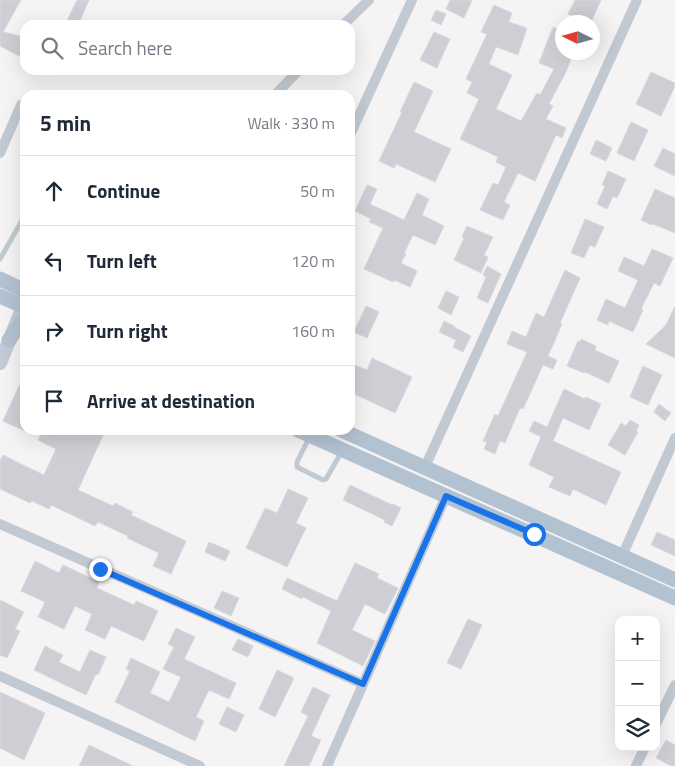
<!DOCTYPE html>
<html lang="en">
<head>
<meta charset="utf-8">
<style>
	:root { --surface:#fff; --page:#f2f2f3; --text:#1f2937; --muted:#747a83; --line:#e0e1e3 }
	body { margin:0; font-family:"Titillium Web",sans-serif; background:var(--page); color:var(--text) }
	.controls { position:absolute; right:15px; bottom:15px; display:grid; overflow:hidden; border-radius:10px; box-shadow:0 5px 20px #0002 }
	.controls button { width:45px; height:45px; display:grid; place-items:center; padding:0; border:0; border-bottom:1px solid var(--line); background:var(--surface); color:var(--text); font:25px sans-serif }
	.compass { position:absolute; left:555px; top:15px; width:45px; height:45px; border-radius:50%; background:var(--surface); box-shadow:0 5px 20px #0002; rotate:275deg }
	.stop { position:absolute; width:15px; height:15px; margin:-11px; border:4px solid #1a73e8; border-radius:50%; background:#fff }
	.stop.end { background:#1a73e8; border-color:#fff; box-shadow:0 1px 5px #0008 }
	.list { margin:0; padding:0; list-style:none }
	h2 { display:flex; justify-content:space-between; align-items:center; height:65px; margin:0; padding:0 20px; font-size:21px }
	h2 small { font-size:16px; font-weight:400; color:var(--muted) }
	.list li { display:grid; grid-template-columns:32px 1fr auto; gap:15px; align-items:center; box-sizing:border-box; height:70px; padding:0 20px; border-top:1px solid var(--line) }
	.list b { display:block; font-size:19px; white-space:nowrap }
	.list em { font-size:16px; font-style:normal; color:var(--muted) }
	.icon { flex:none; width:28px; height:28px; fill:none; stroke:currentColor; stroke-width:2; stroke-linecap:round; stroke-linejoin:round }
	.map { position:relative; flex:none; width:675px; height:766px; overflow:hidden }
	.search { position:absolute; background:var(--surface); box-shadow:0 5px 20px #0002; left:20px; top:20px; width:335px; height:55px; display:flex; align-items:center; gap:12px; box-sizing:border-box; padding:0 18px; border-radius:15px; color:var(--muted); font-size:19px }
	.panel { position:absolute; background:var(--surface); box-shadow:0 5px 20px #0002; left:20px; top:90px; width:335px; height:345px; border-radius:15px }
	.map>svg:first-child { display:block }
	.building { fill:#cdcfd5; stroke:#d7d9de }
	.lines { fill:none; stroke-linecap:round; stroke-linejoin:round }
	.lane { stroke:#c1cad2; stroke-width:5 }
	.street { stroke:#c1cad2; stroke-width:10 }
	.secondary { stroke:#c1cbd6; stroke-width:14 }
	.primary { stroke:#b3c2d1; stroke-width:15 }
	.route { stroke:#1a73e8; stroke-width:6 }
</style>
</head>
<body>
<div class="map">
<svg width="675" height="766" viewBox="0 0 675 766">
	<rect width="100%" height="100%" fill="#f5f3f3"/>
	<g class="building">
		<path d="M0 0H21L3 32 25 37V51L19 56 0 46Z"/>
		<path d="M77 0H89L78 25H65Z"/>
		<path d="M450 0H472L464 18 446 9Z"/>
		<path d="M575 0H601L591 22H586L568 14Z"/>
		<path d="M494 5 512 13 509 22 527 28 518 55 496 47 489 64 512 75 496 109 521 121 537 93 540 95 554 69 539 63 553 27 562 31V52H574L565 74 549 104 553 106 546 119 566 128 562 138 556 135 535 181 518 173 504 202 510 205 503 220 480 210 493 183 498 185 506 167 496 162 498 157 460 139 479 99 467 93 472 82 466 79 487 34 481 32Z"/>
		<path d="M436 10 446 14 441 25 431 20Z"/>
		<path d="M434 32 450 39 437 68 420 60Z"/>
		<path d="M651 72 675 83V86L661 116 636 104Z"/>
		<path d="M414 82 433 91 414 132 451 149 435 182 396 164 394 168 379 161 402 112H400Z"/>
		<path d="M631 122 648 130 634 161 617 153Z"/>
		<path d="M596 140 612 148 606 161 590 154Z"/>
		<path d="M663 148 675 154V176L654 166Z"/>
		<path d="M608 171 626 179 617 198 613 196 607 209 597 204 605 186 602 185Z"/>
		<path d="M367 185 377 189 370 204 404 220 417 193 429 199 422 215 444 226 435 245 413 235 404 253 406 254 401 263 417 271 410 287 394 280 393 282 364 269 383 228 369 222 371 219 355 211Z"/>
		<path d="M655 189 675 198V233L653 224 652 225 641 220Z"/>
		<path d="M585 219 604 227 595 247 590 245 584 258 571 253Z"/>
		<path d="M467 226 493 237 484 255 488 257 481 273 454 260 464 238 462 237Z"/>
		<path d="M652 249 673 258 660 286 654 283 641 309 643 310 633 332 609 321 608 325 597 320 606 299 625 308 638 280 618 271 624 257 644 266Z"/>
		<path d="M487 266 501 274 488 303 477 298 486 277 483 275Z"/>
		<path d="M565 270 580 278 560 323 562 324 548 356 557 360 553 369 543 365 523 409 520 408 505 443 500 441 495 454 484 449 487 442 483 441 495 414 498 416 527 352 507 344 512 331 526 337 536 313 544 317Z"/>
		<path d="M446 291 459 297 451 315 438 308Z"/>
		<path d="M366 306 379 312 367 338 354 332Z"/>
		<path d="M675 306V358L646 344 666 325Z"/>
		<path d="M444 321 454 326V327L471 336 463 352 453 347 456 340 439 332Z"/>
		<path d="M581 339 596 346 595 350 619 361 609 383 585 372 584 373 567 366 578 341 580 342Z"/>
		<path d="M372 358 412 377 395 413 350 392V363L367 370Z"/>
		<path d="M643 366 662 375 648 405 630 397Z"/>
		<path d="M25 373V431L3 421Z"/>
		<path d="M564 389 585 399 586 397 601 404 589 430 563 418 553 441 621 472 606 505 573 489 570 496 549 487 554 477 529 465 541 437 529 431 534 421 547 427Z"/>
		<path d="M659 404 671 413 665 421 654 412Z"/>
		<path d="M630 420 639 425 636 431 638 432 625 455 608 445 621 423 626 426Z"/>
		<path d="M43 430H97L104 433 78 490 113 506 115 503 133 512 131 515 186 541 171 574 153 566 159 553 127 538 128 536 98 522 95 526 51 505 49 509 32 501 30 503 0 489V461L3 455 25 466V467V466L44 475 56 449 38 440Z"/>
		<path d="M350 485 392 505 393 504 401 508 392 526 384 522 385 520 343 500Z"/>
		<path d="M288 489 308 498 296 523 306 528 287 567 246 548 265 508 277 513Z"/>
		<path d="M657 532 675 540V556L651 545Z"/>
		<path d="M209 542 230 551 225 561 205 552Z"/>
		<path d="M35 561 59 573 63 565 99 582 97 588 134 605 136 601 158 611 144 641 111 626 105 639 85 630 92 614 75 606 64 629 38 617 45 602 21 591Z"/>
		<path d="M355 563 379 574 377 578 398 588 385 614 365 604 352 630 375 641 363 666 317 643 331 611 303 597 302 599 282 589 287 578 337 601Z"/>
		<path d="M222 591 239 598 231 616 214 608Z"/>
		<path d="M0 600 24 612 15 629 20 631 7 658 0 655Z"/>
		<path d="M468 619 482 625 461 669 447 663Z"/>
		<path d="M176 628 195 637 184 659 236 683 229 699 209 690 196 717 204 721 195 741 115 702 130 671 126 669 131 658 160 672 150 693 169 702 181 677 163 669 174 647 168 644Z"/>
		<path d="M238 639 253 646 248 657 232 650Z"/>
		<path d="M45 646 63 655 59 662 80 672 90 650 106 657 98 675 96 674 86 695 34 670Z"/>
		<path d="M277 670 294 678 275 717 259 709Z"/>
		<path d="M313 687 330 695 311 736 321 740 309 766H284L308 716 301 712Z"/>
		<path d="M0 692 45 713 24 760 0 748Z"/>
		<path d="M227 707 244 715 236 732 219 724Z"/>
		<path d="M666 740 675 745V766H671L656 758Z"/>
		<path d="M89 745 133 766H79Z"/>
	</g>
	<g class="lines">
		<g class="lane">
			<path d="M0 259 25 215"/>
			<path d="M309 438 297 462V467L323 480 326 479 342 451"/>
		</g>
		<g class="street">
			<path d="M343 25 369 0"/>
			<path d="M275 95 299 70"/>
			<path d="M350 135 412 0"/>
			<path d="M0 153 21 105"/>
			<path d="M425 467 637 0"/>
			<path d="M0 524 363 684"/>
			<path d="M622 556 675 438"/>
			<path d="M0 676 200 766"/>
			<path d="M656 724 675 685"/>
			<path d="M327 766 446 496"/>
			<path d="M636 766 645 747"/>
		</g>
		<path class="secondary" d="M0 363 25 302"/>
		<g class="primary">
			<path d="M0 279 25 291"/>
			<path d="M0 296 25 307"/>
			<path d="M9 340 20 324 25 321"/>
			<path d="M298 430 675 598"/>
			<path d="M341 430 675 580"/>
		</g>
	</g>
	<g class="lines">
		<path class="route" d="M100 569 363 684 446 496 534 534"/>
	</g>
</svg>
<div class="controls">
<button>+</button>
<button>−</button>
<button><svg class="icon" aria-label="layers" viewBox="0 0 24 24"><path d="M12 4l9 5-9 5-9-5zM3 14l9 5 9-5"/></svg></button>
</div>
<svg class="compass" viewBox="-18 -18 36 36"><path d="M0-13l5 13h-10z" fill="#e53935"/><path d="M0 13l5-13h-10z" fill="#747a83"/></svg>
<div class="stop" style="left:534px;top:534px"></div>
<div class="stop end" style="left:100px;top:569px"></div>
<div class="search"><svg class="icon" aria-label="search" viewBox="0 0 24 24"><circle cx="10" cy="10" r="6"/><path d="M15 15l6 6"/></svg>Search here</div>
<section class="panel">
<h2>5 min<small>Walk · 330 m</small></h2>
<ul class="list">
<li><svg class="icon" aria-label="ahead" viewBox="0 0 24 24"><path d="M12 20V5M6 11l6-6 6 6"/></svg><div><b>Continue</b></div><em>50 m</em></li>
<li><svg class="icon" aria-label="left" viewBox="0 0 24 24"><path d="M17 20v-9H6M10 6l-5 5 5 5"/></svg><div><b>Turn left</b></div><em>120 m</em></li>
<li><svg class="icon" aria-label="right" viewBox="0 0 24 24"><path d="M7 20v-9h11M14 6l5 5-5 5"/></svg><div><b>Turn right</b></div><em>160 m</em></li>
<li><svg class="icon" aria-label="arrive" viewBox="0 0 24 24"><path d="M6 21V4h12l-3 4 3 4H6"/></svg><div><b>Arrive at destination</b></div></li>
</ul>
</section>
</div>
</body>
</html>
